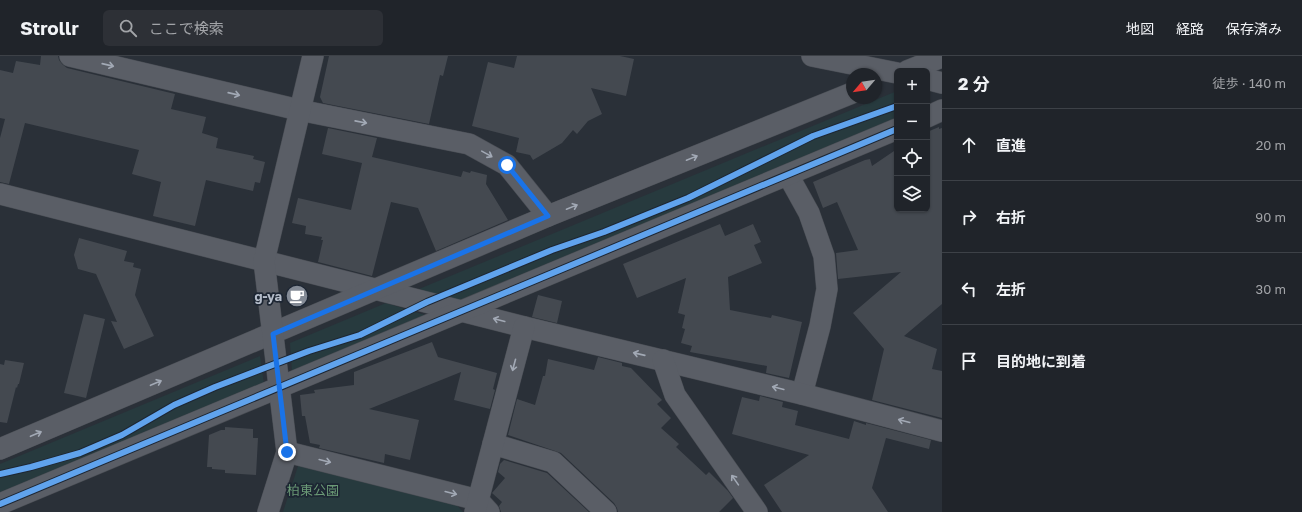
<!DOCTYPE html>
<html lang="ja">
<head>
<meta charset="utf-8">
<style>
	:root { --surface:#20242a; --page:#2d3036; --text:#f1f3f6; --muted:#a2a4a8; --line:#3d4147 }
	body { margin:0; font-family:"Golos Text","Noto Sans JP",sans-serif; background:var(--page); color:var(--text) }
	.controls { position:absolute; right:12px; top:12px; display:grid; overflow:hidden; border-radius:6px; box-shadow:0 1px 3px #0004 }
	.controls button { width:36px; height:36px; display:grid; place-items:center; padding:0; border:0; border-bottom:1px solid var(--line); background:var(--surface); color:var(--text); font:20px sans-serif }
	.compass { position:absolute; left:846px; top:12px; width:36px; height:36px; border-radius:50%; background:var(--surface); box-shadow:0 1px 3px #0004; rotate:241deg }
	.stop { position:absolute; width:12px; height:12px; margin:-9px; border:3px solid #1a73e8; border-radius:50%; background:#fff }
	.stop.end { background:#1a73e8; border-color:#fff; box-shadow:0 1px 4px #0008 }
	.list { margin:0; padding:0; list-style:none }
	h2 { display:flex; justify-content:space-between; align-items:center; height:52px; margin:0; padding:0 16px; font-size:17px }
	h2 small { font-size:13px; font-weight:400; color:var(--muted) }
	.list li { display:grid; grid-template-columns:26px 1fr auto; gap:12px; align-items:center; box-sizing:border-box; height:72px; padding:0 16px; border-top:1px solid var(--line) }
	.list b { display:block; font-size:15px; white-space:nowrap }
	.list em { font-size:13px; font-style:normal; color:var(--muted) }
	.icon { flex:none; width:22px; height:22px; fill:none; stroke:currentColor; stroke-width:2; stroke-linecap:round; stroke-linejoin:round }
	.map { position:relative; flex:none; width:942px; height:456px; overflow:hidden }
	header { display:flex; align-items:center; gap:24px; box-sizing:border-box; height:56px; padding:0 20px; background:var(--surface); border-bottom:1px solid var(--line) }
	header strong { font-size:19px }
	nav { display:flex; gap:22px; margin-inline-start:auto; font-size:14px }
	.search { width:280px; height:36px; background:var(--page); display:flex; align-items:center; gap:10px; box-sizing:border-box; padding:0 14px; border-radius:6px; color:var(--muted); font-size:15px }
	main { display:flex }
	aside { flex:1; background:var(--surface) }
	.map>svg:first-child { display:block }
	.green { fill:#273a3e }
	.building { fill:#444950 }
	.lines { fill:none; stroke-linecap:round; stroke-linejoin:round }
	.minor-casing { stroke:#484c53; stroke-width:22 }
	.minor { stroke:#5a5e66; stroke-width:21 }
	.cycleway-casing { stroke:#1d2633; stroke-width:8 }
	.cycleway { stroke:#60a3ed; stroke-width:6 }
	.oneway { stroke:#a2a9b5 }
	.route { stroke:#1a73e8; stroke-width:5 }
	.labels { text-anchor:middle; stroke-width:3.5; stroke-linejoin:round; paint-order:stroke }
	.poi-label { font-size:13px; font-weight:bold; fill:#b4bcc9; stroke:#1d2633; text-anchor:end }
	.park-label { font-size:13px; fill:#6b9a76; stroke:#1d2633 }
</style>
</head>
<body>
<header>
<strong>Strollr</strong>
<div class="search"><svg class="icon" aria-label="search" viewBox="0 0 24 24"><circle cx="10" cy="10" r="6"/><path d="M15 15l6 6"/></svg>ここで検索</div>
<nav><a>地図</a><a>経路</a><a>保存済み</a></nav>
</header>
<main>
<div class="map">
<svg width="942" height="456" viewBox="0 0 942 456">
	<rect width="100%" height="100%" fill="#2a3038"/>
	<g class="green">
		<path d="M897 35V64L464 247 419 233Z"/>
		<path d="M386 247 428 260 292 316 290 287Z"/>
		<path d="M260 300 264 328 0 439V408Z"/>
		<path d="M299 407 453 445 463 456H283Z"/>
	</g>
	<g class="building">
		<path d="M41 0H58L59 4 62 8 67 12 175 38 171 53 206 61 202 77 218 82 216 92 254 100 253 103 265 106 260 127 255 126 253 135 206 124 195 170 153 160 161 126 132 118 139 94 25 67 9 128 0 126V82L5 63 0 62V14L13 17 16 5 40 9Z"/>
		<path d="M329 0H448L443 20 440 19 429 68 323 47 320 41Z"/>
		<path d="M517 0H620L634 3 626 40 591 32 602 58 588 65 577 78 573 74 562 87 533 104 530 99 516 96 519 82 472 70 488 6 514 12Z"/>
		<path d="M939 71V73L942 72V248L904 280 937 293 932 313 942 315V362L872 344 884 293 853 257 901 216 838 223 836 197 858 194 837 146 823 152 813 126 865 104 870 103 872 110 897 93V153H927V76Z"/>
		<path d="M328 72 377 82 372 101 461 121 463 115 470 117 471 115 487 119 486 128 508 164 436 195 418 152 391 146 372 220 318 206 323 184H321L322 181 305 178 306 170 292 167 298 142 351 154 362 107 322 98Z"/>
		<path d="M720 168 725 180 753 168 761 186 754 189 762 207 728 221 730 254 771 262 772 259 802 266 789 322 766 317 767 310 690 296 692 290 681 287 685 273 682 272 685 259 678 257 686 222 637 242 623 208Z"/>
		<path d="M79 182 127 195 124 205 134 207 133 211 141 213 135 239 154 280 124 293 111 265 117 266 96 218 78 213 74 199Z"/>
		<path d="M538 239 562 245 557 267 532 261Z"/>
		<path d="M84 258 105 263 86 342 64 337Z"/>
		<path d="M432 286 438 301 497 317 493 333 495 334 490 353 454 344 461 316 369 353 419 364 410 404 385 398 384 407 319 392 320 389 310 387 305 360H302L300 339 315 337 314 334 354 329V316Z"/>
		<path d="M598 301 622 307V310L631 312 662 344 657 348 671 362 661 372 679 388 676 391 706 419 709 416 728 435 733 442 719 456H618L617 452 614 447 561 397 508 379 517 343 535 349 543 320H545L548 303 594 314Z"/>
		<path d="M5 304 24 307 19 328H18L17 332 16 331 7 367 0 366V308L4 309Z"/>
		<path d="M760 340 783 346 782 351 798 355 795 369 849 383 854 365 866 369V367L931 384 929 393 886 382 872 432 888 456H782L764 429 809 399 732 378 742 341 759 345Z"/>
		<path d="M225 371 253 373V382H258L256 419 225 417V414L212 413V411H207L209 379 221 374H225Z"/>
		<path d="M504 404 547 417 589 456H501L499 450 502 446 492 437 505 422 498 416 500 408Z"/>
	</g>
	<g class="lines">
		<g class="minor-casing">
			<g id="minor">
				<path d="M70 0 299 54 469 88 507 109 548 160"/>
				<path d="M812 0 897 17"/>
				<path d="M907 15 942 1"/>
				<path d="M927 23 942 27"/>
				<path d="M927 61 942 54"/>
				<path d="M788 119 809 157 824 200 827 233 820 270 802 338"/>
				<path d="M0 138 524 271 802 338 942 375"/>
				<path d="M663 304 675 339 757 456"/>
				<path d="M493 388 553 406 606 456"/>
				<path d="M0 393 548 160 852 37"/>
				<path d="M287 396 478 444 489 456"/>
				<path d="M0 448 897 73"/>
				<path d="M268 456 287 396 264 205 313 0"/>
				<path d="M475 456 524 271"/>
			</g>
		</g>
		<use href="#minor" class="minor"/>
		<g class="cycleway-casing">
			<g id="cycleway">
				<path d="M0 418 31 411 80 397 122 379 174 349 215 331 309 295 360 279 427 246 552 194 604 176 688 142 813 80 897 50"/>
				<path d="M0 448 897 73"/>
			</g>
		</g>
		<use href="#cycleway" class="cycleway"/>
	</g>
	<defs><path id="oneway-shaft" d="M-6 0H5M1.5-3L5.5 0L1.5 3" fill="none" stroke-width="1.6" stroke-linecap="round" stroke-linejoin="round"/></defs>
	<g class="oneway">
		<use href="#oneway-shaft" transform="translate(108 9) rotate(13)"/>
		<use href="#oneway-shaft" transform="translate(234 38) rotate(13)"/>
		<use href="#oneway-shaft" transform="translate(361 66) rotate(11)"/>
		<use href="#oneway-shaft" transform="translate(487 98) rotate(29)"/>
		<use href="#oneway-shaft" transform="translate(692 102) rotate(-22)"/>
		<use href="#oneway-shaft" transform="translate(572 151) rotate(-22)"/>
		<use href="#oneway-shaft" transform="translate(499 264) rotate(-165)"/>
		<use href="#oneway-shaft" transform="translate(639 298) rotate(-167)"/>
		<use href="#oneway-shaft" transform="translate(514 309) rotate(105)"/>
		<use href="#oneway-shaft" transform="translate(156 327) rotate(-23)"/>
		<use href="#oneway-shaft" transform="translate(778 332) rotate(-166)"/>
		<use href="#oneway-shaft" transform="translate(904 365) rotate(-165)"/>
		<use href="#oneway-shaft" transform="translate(36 378) rotate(-23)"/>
		<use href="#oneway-shaft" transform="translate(325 405) rotate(14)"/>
		<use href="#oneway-shaft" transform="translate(735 424) rotate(-125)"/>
		<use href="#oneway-shaft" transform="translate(451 437) rotate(14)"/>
	</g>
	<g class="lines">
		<path class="route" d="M287 396 273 278 548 160 507 109"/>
	</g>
	<defs>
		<g id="cafe-disc" transform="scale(1.15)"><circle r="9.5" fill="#848b96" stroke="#1d2633"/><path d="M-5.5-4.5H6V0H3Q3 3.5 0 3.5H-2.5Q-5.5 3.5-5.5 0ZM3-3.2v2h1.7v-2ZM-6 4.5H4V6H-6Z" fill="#fff"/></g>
	</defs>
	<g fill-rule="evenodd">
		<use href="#cafe-disc" x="297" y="240"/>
	</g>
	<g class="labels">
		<g class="poi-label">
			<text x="282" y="245">g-ya</text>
		</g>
		<g class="park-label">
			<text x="313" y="439">柏東公園</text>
		</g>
	</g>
</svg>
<div class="controls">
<button>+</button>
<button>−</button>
<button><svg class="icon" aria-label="locate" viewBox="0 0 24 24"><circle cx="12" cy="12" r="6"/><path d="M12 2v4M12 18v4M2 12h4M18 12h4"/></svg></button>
<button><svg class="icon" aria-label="layers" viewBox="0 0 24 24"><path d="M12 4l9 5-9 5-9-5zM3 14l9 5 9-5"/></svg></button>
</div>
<svg class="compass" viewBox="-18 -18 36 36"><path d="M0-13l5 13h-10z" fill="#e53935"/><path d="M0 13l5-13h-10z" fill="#a2a4a8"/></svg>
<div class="stop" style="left:507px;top:109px"></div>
<div class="stop end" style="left:287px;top:396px"></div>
</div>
<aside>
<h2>2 分<small>徒歩 · 140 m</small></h2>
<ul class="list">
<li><svg class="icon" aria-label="ahead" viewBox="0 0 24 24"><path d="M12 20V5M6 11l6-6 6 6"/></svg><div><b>直進</b></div><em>20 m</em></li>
<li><svg class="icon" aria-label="right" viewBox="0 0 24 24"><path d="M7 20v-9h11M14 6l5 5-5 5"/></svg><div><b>右折</b></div><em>90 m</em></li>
<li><svg class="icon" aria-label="left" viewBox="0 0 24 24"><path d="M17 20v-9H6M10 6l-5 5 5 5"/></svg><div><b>左折</b></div><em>30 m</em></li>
<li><svg class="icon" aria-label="arrive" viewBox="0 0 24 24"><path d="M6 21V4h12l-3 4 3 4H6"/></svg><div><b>目的地に到着</b></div></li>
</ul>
</aside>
</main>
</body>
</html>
